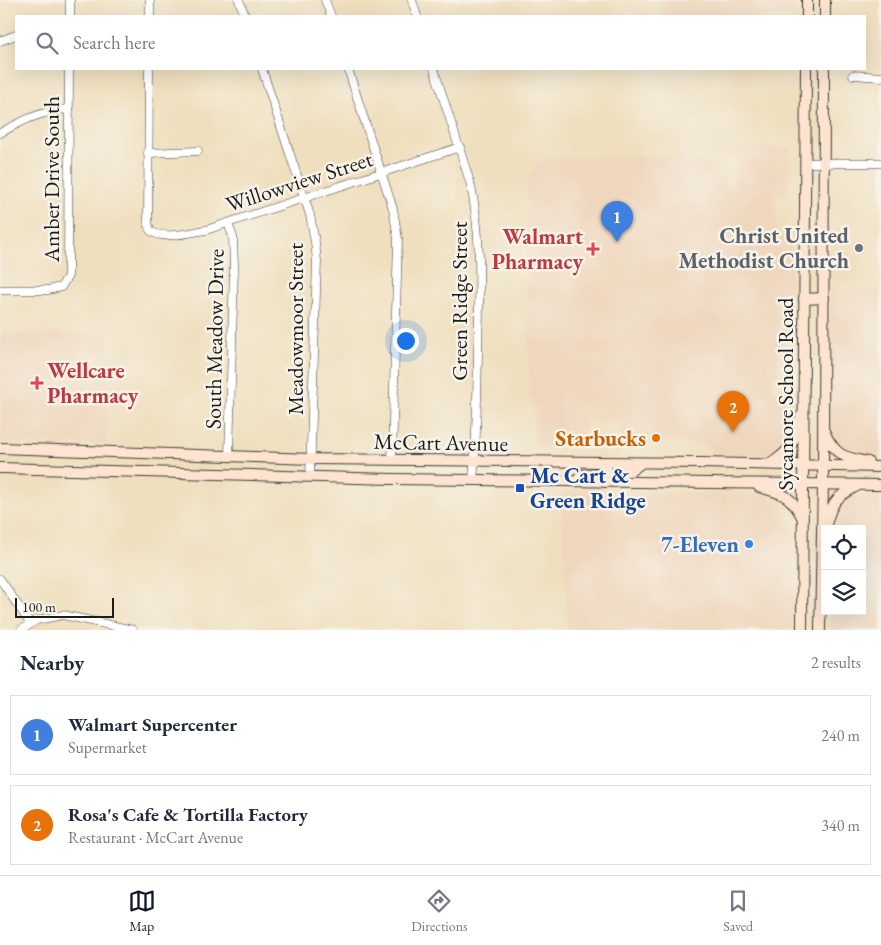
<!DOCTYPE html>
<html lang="en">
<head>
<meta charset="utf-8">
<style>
	:root { --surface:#fff; --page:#f2f2f3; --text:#1f2937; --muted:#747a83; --line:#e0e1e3; --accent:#111827 }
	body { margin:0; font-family:"EB Garamond",serif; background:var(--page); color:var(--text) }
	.controls { position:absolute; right:15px; bottom:15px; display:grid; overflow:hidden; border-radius:0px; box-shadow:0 5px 20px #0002 }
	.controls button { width:45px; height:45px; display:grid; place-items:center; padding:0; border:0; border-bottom:1px solid var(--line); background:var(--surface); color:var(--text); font:25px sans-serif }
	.scale { position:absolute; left:15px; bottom:12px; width:99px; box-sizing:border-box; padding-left:5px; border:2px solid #1c1c1c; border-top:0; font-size:14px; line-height:18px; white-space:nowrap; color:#1c1c1c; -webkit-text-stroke:4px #f7f3e8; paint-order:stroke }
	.you { position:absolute; left:405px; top:340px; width:18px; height:18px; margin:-12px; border:4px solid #fff; border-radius:50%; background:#1a73e8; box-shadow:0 0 0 8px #1a73e833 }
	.badge { display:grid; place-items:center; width:32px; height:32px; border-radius:50%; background:var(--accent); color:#fff; font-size:16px; font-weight:700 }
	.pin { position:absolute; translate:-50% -41px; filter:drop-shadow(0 1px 2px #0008) }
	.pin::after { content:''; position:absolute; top:26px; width:18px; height:15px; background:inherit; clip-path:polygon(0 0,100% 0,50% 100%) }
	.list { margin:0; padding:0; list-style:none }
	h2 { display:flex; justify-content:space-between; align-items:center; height:65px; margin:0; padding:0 20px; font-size:21px }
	h2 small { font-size:16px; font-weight:400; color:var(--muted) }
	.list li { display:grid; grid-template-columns:32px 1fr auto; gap:15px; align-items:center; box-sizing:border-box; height:80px; margin:0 10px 10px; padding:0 10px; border:1px solid var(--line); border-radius:0px }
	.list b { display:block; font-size:19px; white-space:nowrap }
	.list p { margin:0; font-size:16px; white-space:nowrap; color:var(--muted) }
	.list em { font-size:16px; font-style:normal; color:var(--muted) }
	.icon { flex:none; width:28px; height:28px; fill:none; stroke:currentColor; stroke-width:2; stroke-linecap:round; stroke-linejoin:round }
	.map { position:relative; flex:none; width:881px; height:630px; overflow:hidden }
	.search { position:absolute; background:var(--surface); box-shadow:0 5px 20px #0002; left:15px; right:15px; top:15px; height:55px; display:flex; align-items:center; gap:12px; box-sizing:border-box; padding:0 18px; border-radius:0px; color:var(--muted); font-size:19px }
	.sheet { height:245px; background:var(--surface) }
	nav { display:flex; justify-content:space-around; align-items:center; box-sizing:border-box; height:70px; border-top:1px solid var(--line); background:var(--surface); font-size:14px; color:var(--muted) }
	nav a { display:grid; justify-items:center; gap:2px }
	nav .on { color:var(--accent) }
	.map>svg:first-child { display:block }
	.built { fill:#efd6bc }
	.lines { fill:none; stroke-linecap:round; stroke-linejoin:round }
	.street-casing { stroke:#3c3934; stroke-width:9 }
	.secondary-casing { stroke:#3c3934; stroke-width:12 }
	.street { stroke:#fff; stroke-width:8 }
	.secondary { stroke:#fde4d0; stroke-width:10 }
	.worship-dot { fill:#6b7280; stroke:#f7f3e8; stroke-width:2 }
	.health-dot { fill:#e0444e; stroke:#f7f3e8; stroke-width:2 }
	.food-dot { fill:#e8710a; stroke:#f7f3e8; stroke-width:2 }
	.transit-dot { fill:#1a4fb4; stroke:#f7f3e8; stroke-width:2 }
	.shop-dot { fill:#3f7fe0; stroke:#f7f3e8; stroke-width:2 }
	.labels { text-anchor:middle; stroke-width:5; stroke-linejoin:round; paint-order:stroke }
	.street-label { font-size:22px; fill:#1c1c1c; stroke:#f7f3e8 }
	.worship-label { font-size:22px; font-weight:bold; fill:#5b616d; stroke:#f7f3e8; text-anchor:end }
	.health-label { font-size:22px; font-weight:bold; fill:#be3a42; stroke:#f7f3e8; text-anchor:end }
	.food-label { font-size:22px; font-weight:bold; fill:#c56008; stroke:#f7f3e8; text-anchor:end }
	.transit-label { font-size:22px; font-weight:bold; fill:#164399; stroke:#f7f3e8; text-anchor:start }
	.shop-label { font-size:22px; font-weight:bold; fill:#366cbe; stroke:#f7f3e8; text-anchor:end }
</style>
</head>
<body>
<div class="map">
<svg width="881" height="630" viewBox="0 0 881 630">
	<rect width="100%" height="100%" fill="#f7f3e8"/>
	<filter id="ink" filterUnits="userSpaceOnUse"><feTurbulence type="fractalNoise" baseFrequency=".02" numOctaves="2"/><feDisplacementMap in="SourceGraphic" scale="10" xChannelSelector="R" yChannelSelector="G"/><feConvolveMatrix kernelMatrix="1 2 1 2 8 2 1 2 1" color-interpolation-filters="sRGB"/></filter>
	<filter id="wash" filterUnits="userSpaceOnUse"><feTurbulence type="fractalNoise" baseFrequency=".0096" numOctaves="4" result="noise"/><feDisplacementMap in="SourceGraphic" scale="20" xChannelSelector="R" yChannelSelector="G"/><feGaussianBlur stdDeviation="1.12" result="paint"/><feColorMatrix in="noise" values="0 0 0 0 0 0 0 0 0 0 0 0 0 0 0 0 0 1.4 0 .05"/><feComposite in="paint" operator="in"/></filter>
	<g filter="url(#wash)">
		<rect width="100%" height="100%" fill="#efdfbe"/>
		<g class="built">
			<path d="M661 0H795V16L661 15Z"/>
			<path d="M735 147 791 148 789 194 776 197 777 237H791V294L777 295 779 372 772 378 773 389 784 394V439L780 449 769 455 733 456 717 454 703 443 629 444 623 440 622 420 585 421V442L581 447 548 449 535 445 534 399H529L528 313 534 311V297L527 299V174H533L535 166 545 158 689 156 716 170 731 193 734 195Z"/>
			<path d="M830 290 881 291V454H869L837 444 829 412Z"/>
			<path d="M0 333 107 334 106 444 0 442Z"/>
			<path d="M561 492 762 494 782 504 795 539 794 630H568Z"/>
			<path d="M855 496H881V630H830V611H862V529H837L839 511Z"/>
		</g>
	</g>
	<g filter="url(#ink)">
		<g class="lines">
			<g class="street-casing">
				<g id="street">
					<path d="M239 0 245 16"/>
					<path d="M325 0 331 16"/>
					<path d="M412 0 417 16"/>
					<path d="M70 16V0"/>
					<path d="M150 16V0"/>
					<path d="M0 41 16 35"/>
					<path d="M149 69 148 222 150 230C160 241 192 232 206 230L460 147"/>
					<path d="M262 69 310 215 315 242 317 261 310 477"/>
					<path d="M348 69 393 209 398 239 392 460"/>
					<path d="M434 69 470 182C483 238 479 296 478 353 477 395 477 438 473 480"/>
					<path d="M853 75 881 77"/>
					<path d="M0 133C24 120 41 111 69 109"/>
					<path d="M148 153 198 151"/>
					<path d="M805 163H881"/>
					<path d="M228 223 233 237 234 267 229 456"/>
					<path d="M0 290H48L61 287 68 276 69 69"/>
					<path d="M0 579 30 623"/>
					<path d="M21 630 37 620 63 615 133 630"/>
				</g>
			</g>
			<g class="secondary-casing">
				<g id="secondary">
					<path d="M807 16V0"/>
					<path d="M825 16V0"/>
					<path d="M804 299 824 298"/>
					<path d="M824 431C835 456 843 457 868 462"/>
					<path d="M0 448 312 459 700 463 881 467"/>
					<path d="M770 464C794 449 793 442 801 416"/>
					<path d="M0 468 392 479 881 485"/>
					<path d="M579 478 582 475C591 475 599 475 606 469V464"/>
					<path d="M605 482C609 468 619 474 630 471 634 469 638 465 641 463"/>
					<path d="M759 487C783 494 790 494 802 517"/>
					<path d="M826 525C832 501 837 496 859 485"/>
					<path d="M802 630 806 69"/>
					<path d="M820 630 823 484 824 69"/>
				</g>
			</g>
			<use href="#street" class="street"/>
			<use href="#secondary" class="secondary"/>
		</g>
	</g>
	<circle class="worship-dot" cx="859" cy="248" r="5"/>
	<g class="health-dot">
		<path d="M590.5 241.5h5v5h5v5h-5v5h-5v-5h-5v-5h5z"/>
		<path d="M34.5 375.5h5v5h5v5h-5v5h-5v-5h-5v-5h5z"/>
	</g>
	<circle class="food-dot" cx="656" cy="438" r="5"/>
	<rect class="transit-dot" x="515" y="483" width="10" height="10" rx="2.5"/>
	<circle class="shop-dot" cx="749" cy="544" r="5"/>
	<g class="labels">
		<g class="street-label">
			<text transform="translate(51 179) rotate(-90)" y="8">Amber Drive South</text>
			<text transform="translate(299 181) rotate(-18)" y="8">Willowview Street</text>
			<text transform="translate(459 301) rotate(-90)" y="8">Green Ridge Street</text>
			<text transform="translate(295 329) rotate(-90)" y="8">Meadowmoor Street</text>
			<text transform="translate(214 339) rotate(-89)" y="8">South Meadow Drive</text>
			<text transform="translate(785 394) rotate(-90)" y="8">Sycamore School Road</text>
			<text transform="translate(441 442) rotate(1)" y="8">McCart Avenue</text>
		</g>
		<g class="worship-label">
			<text x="849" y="243">Christ United<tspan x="849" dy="25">Methodist Church</tspan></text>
		</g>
		<g class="health-label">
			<text x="583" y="244">Walmart<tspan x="583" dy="25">Pharmacy</tspan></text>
			<text x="47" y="378" text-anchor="start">Wellcare<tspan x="47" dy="25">Pharmacy</tspan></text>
		</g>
		<g class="food-label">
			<text x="646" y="446">Starbucks</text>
		</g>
		<g class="transit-label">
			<text x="530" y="483">Mc Cart &amp;<tspan x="530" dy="25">Green Ridge</tspan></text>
		</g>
		<g class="shop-label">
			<text x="739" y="552">7-Eleven</text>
		</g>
	</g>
</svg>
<div class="controls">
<button><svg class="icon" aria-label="locate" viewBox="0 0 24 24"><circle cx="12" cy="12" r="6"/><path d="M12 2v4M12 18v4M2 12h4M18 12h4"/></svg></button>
<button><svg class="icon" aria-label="layers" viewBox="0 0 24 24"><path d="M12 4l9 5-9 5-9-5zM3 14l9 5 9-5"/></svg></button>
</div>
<div class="scale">100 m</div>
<div class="you"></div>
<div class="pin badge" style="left:617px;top:242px;background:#3f7fe0">1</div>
<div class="pin badge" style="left:733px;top:432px;background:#e8710a">2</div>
<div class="search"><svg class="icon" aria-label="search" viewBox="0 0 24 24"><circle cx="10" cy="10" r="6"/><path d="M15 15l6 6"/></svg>Search here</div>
</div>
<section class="sheet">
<h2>Nearby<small>2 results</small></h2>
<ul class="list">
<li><span class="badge" style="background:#3f7fe0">1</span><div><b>Walmart Supercenter</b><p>Supermarket</p></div><em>240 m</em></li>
<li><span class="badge" style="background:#e8710a">2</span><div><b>Rosa's Cafe &amp; Tortilla Factory</b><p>Restaurant · McCart Avenue</p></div><em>340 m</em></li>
</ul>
</section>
<nav>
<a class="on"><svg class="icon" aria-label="map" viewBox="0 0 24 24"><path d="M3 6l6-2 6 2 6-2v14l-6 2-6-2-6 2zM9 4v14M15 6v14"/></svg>Map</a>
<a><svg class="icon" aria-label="directions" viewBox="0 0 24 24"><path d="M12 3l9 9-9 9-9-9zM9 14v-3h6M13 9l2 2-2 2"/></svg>Directions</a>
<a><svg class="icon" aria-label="saved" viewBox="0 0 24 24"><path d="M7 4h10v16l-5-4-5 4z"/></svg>Saved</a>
</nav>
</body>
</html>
